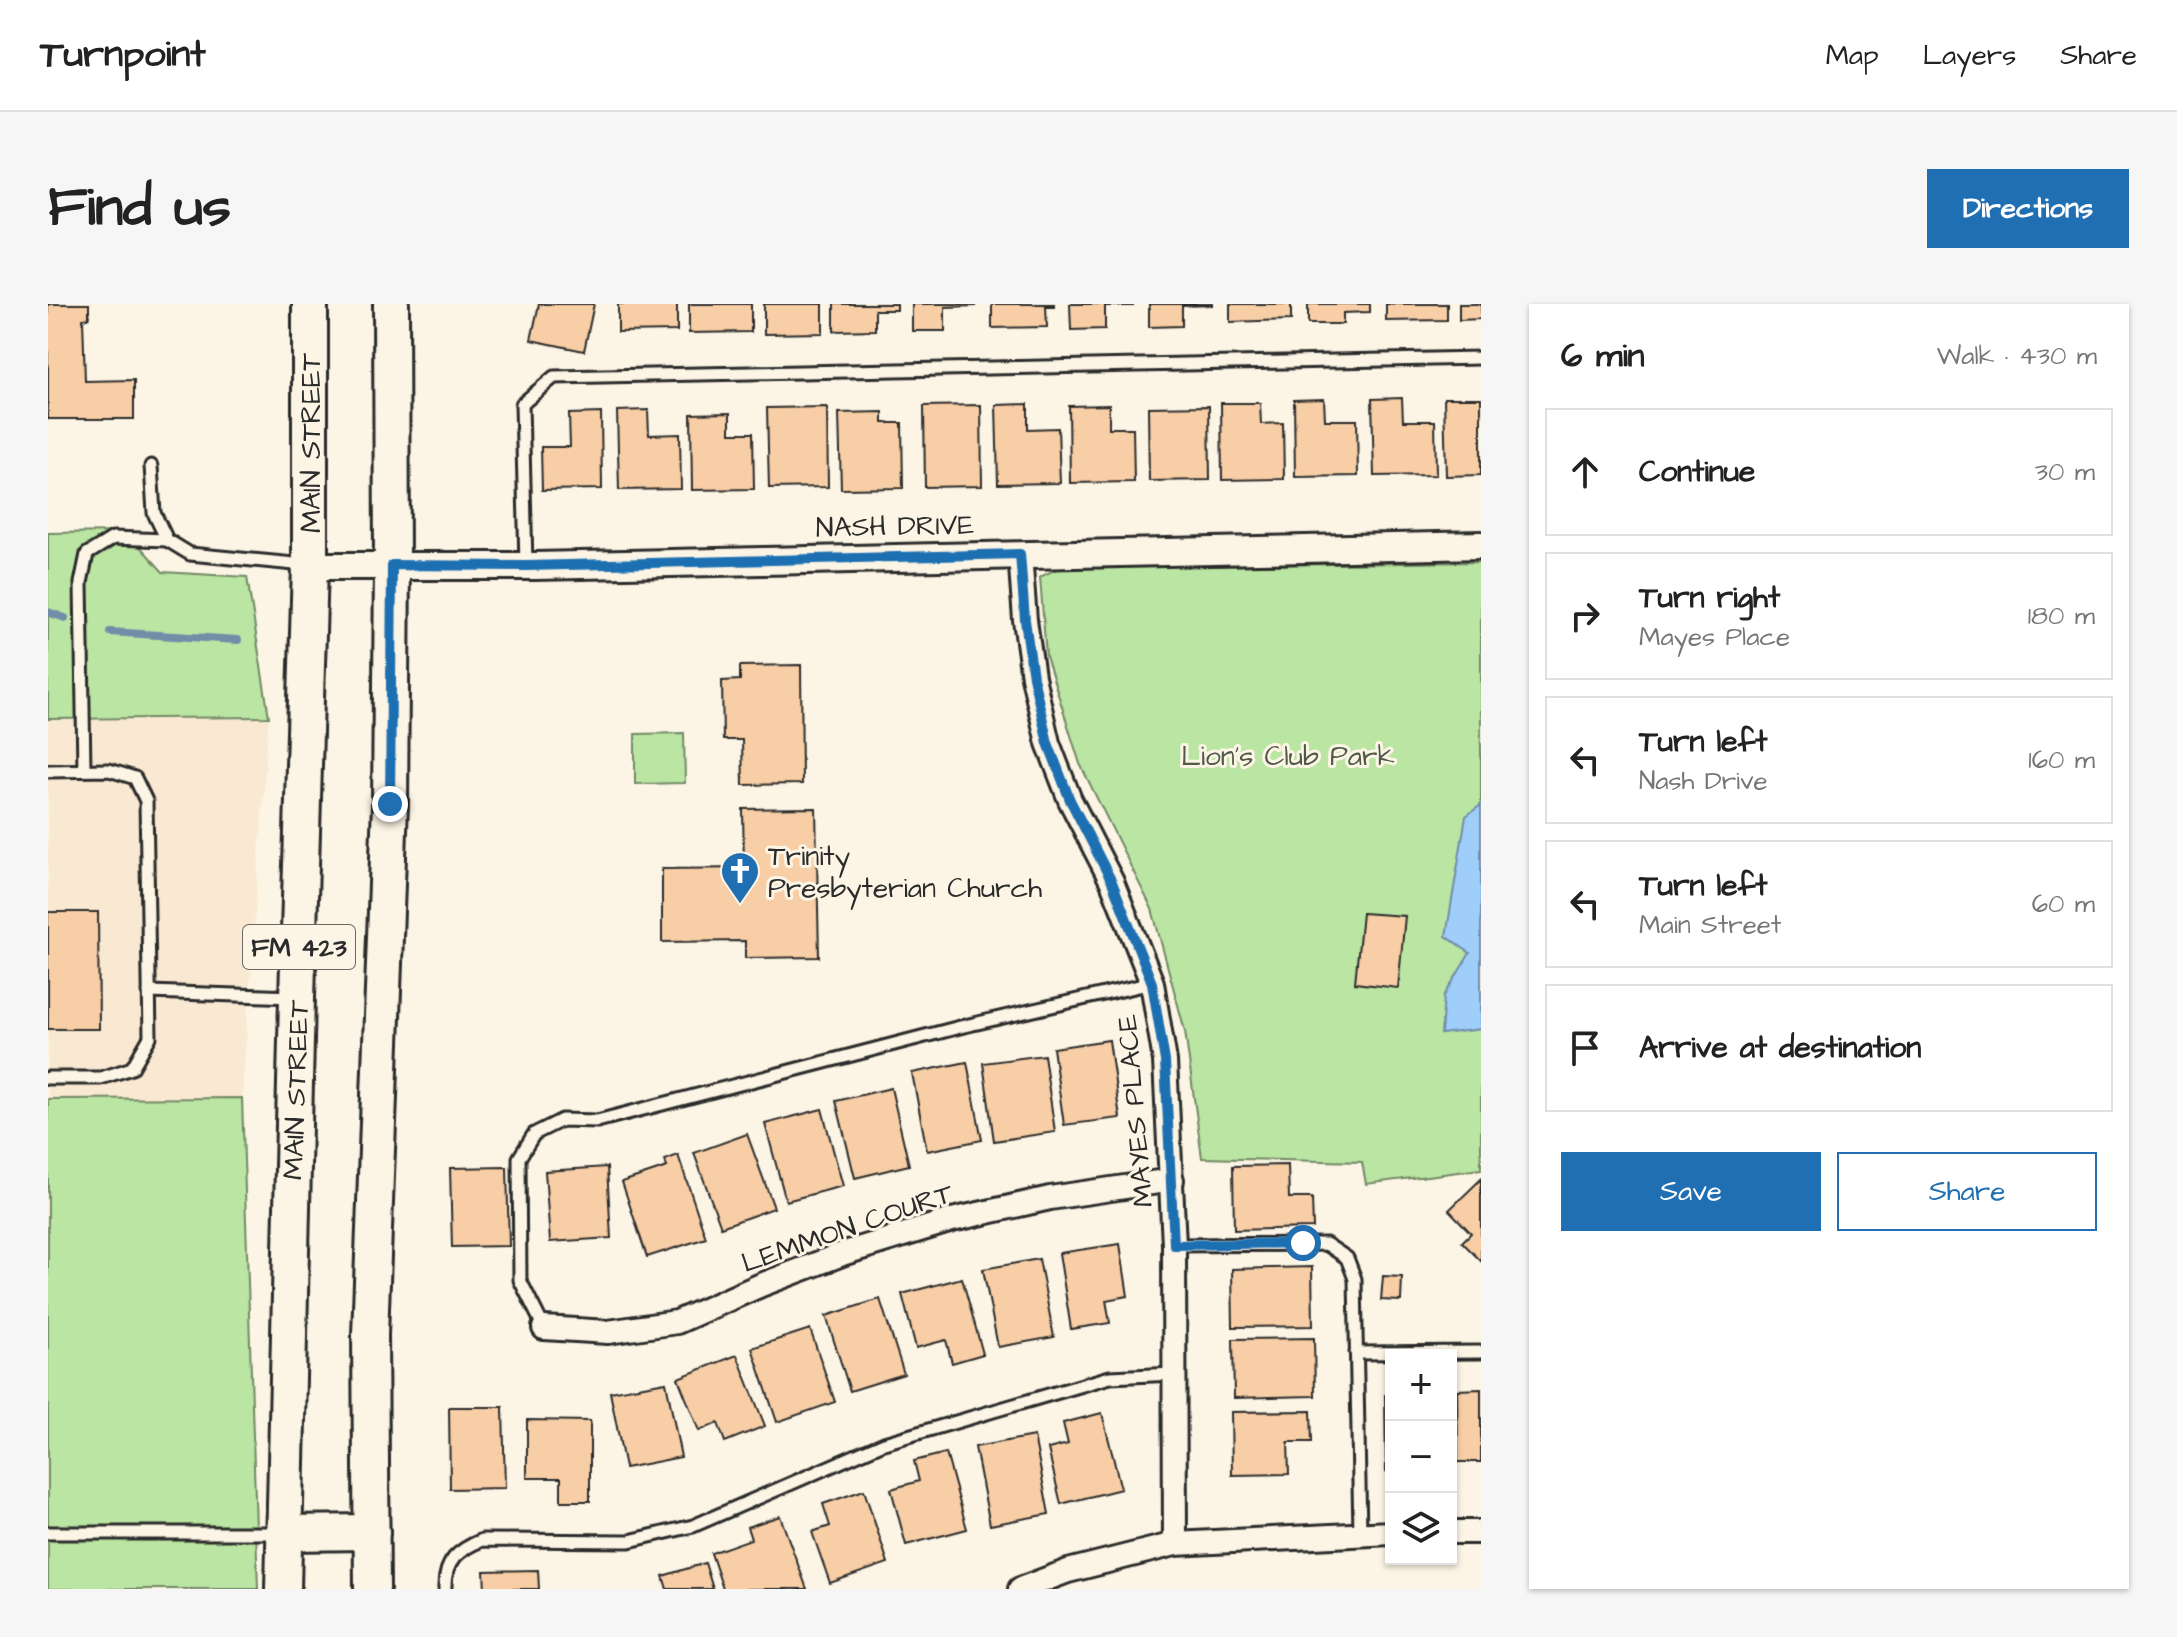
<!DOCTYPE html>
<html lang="en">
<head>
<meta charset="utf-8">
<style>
	:root { --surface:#fff; --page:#f6f6f6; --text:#222; --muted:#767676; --line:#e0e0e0; --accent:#1f6fb2 }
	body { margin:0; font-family:"Architects Daughter",sans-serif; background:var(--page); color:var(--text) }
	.controls { position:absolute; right:24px; bottom:24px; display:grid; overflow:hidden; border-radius:0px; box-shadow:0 2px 6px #0004 }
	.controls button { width:72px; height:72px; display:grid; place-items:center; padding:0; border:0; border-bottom:2px solid var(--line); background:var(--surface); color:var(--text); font:40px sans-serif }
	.stop { position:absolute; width:24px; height:24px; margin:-18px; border:6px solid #1f6fb2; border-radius:50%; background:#fff }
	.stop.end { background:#1f6fb2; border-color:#fff; box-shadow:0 2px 8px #0008 }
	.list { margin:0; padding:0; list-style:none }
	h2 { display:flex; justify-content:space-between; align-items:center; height:104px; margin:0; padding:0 32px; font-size:34px }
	h2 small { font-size:26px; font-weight:400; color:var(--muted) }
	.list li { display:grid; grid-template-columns:52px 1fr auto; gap:24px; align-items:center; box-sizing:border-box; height:128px; margin:0 16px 16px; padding:0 16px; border:2px solid var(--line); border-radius:0px }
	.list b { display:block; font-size:30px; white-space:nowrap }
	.list p { margin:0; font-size:26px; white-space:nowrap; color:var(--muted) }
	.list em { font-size:26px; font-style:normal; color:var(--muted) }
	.actions { display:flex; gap:16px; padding:24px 32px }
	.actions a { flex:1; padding:18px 0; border:2px solid var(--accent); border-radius:0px; text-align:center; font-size:28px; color:var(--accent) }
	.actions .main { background:var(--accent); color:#fff }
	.icon { flex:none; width:44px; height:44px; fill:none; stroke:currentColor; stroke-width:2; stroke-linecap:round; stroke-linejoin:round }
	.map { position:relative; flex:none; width:1433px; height:1285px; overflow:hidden; border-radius:0px }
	header { display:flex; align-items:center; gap:48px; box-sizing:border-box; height:112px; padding:0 40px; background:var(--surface); border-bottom:2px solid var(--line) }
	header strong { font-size:38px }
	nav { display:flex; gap:44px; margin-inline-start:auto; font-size:28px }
	.intro { display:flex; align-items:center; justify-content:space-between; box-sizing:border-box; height:192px; padding:0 48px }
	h1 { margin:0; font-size:56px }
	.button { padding:20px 36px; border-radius:0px; background:var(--accent); color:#fff; font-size:28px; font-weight:700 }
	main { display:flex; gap:48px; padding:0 48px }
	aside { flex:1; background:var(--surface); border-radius:0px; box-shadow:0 2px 6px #0004 }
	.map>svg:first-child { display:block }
	.built { fill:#fae9d2 }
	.green { fill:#bae5a2; stroke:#728866; stroke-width:2 }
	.water { fill:#9fcefb; stroke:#718da8; stroke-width:2 }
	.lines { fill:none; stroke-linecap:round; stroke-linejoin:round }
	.stream { stroke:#718da8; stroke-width:8 }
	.building { fill:#f7cea6; stroke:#2b2b2b; stroke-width:2 }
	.service-casing { stroke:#2b2b2b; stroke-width:17 }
	.minor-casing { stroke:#2b2b2b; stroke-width:28 }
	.tertiary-casing { stroke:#2b2b2b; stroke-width:32 }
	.primary-casing { stroke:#2b2b2b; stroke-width:40 }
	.service { stroke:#fcf5e5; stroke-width:11 }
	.minor { stroke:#fcf5e5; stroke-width:22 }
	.tertiary { stroke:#fcf5e5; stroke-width:26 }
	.primary { stroke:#fcf5e5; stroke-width:34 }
	.route { stroke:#1f6fb2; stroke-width:10 }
	.labels { text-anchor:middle; stroke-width:6; stroke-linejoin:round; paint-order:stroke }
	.shield { fill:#fcf5e5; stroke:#6a6863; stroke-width:2 }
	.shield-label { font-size:26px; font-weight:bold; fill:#2b2b2b }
	.street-label { font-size:28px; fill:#2b2b2b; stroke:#fcf5e5 }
	.park-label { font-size:28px; fill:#4f5a49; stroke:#fcf5e5 }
	.poi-label { font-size:28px; fill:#2b2b2b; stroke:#fcf5e5; text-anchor:start }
</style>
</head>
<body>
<header>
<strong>Turnpoint</strong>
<nav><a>Map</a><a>Layers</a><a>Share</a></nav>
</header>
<div class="intro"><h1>Find us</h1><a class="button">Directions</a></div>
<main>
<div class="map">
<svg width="1433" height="1285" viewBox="0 0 1433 1285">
	<rect width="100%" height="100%" fill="#fcf5e5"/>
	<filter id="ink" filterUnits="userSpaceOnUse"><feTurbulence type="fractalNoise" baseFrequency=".0125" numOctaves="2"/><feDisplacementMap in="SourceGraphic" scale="16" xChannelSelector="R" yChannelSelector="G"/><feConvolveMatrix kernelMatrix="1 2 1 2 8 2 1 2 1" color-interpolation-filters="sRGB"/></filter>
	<g filter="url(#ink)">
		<path class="built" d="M221 413 194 794 0 795V415Z"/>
		<g class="green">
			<path d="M79 228 115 268 199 273 221 413 0 415V229Z"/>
			<path d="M1433 258V865L1318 880 1314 858 1154 854 1137 727 1104 605 1032 460 998 352 992 273 1010 264Z"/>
			<path d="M636 429 637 479 587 480V430Z"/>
			<path d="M194 794 210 1285H0V795Z"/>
		</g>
		<path class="water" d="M1433 501V725L1393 730 1396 692 1422 649 1398 632 1418 512Z"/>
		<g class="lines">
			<g class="stream">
				<path d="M0 308 17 314"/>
				<path d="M62 328 190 336"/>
			</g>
		</g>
		<g class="building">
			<path d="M0 0H41V14L35 15 37 77 86 76V115H0Z"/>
			<path d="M491 0H546L536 47 483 36Z"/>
			<path d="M570 0H629V27L570 28Z"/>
			<path d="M641 0H703V28L641 29Z"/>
			<path d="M716 0H775V29L716 30Z"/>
			<path d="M786 0H849V6H827V26L786 27Z"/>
			<path d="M864 0H927V2L897 3V27H864Z"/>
			<path d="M944 0H1006V2H998L999 23 944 24Z"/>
			<path d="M1022 0H1085V2H1057V25L1023 26Z"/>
			<path d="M1101 0H1164V1L1134 2V22L1101 23Z"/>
			<path d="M1182 0H1243V16L1182 18Z"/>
			<path d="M1260 0H1322V8L1295 9V20H1260Z"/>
			<path d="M1338 0H1399V16L1338 17Z"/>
			<path d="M1411 0H1433V15L1411 16Z"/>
			<path d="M1354 94 1355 117H1387L1388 171 1326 172 1324 95Z"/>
			<path d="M1396 94H1433V171L1398 172Z"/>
			<path d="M1276 95 1277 116H1309L1310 172 1247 173 1246 96Z"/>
			<path d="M1173 99H1212L1213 120 1235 119 1236 175 1174 176Z"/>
			<path d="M980 100V125L1010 124 1012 179 950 180 948 101Z"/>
			<path d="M933 101 934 182 877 183 876 102Z"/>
			<path d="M1061 101V124H1085L1086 178 1022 179 1021 102Z"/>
			<path d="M1161 102 1162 176 1101 177 1100 103Z"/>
			<path d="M779 103 780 183 721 184 719 104Z"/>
			<path d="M600 106 601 131 632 130 633 185 571 186 569 107Z"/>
			<path d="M835 108V119H854L855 184 793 185 791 109Z"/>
			<path d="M553 109 554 185 494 186 493 143H522L521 110Z"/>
			<path d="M682 109V129H705L706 185 644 186 643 110Z"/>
			<path d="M753 361 754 480 695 481 694 436H675L674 377 692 376V362Z"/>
			<path d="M768 504 771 653 697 654V637L614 638V565L696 564 695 505Z"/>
			<path d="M0 608H50L51 725H0Z"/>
			<path d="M1314 609 1357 612 1350 684 1307 679Z"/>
			<path d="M1061 736 1072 814 1016 821 1005 744Z"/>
			<path d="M996 751 1007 828 946 837 935 759Z"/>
			<path d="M919 758 934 836 879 847 864 769Z"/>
			<path d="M843 784 861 861 807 874 788 797Z"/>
			<path d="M774 805 795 882 738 897 717 820Z"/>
			<path d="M699 830 726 904 673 923 646 849Z"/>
			<path d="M630 851 658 934 599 953 574 878 619 863 617 856Z"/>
			<path d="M1240 861 1241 894H1264L1265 924 1186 926 1185 862Z"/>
			<path d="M459 863 461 942 404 943 402 864Z"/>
			<path d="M559 863 563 934 502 938 497 867Z"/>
			<path d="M1433 875V957L1414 938 1423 929 1401 906Z"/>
			<path d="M1072 940 1080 992 1058 996 1062 1019 1023 1025 1011 949Z"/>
			<path d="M991 955 1006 1033 950 1043 935 965Z"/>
			<path d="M1264 963 1265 1022 1185 1023 1184 965Z"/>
			<path d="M1335 972 1354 973 1353 997 1333 996Z"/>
			<path d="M914 974 935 1050 904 1059 898 1036 868 1044 854 990Z"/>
			<path d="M832 995 856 1070 802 1087 778 1012Z"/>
			<path d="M762 1025 787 1098 729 1118 704 1044Z"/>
			<path d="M1266 1034 1267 1092 1186 1094 1185 1035Z"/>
			<path d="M689 1051 717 1122 677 1138 670 1119 651 1127 630 1074Z"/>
			<path d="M618 1078 633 1153 577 1164 562 1088Z"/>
			<path d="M1433 1085V1158H1410L1409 1086Z"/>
			<path d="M1337 1091H1343V1168H1338Z"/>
			<path d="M401 1103H455L457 1184 402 1185Z"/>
			<path d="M1263 1107 1264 1138H1240L1241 1170 1184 1171 1183 1108Z"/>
			<path d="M1054 1109 1073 1185 1013 1200 1000 1145 1020 1140 1015 1119Z"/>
			<path d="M479 1116 542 1117V1197H513V1174H479Z"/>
			<path d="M986 1132 1001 1210 942 1221 927 1143Z"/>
			<path d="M898 1149 919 1225 858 1241 843 1185 871 1177 866 1157Z"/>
			<path d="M816 1186 840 1259 782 1279 764 1228 782 1222 775 1200Z"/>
			<path d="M732 1212 759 1285H675L663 1249 703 1235 699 1223Z"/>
			<path d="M657 1259 665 1285H619L615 1272Z"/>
			<path d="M490 1266 491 1285H437L436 1267Z"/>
		</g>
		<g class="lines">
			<g class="service-casing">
				<g id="service">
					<path d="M103 162 106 209 119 236 142 250 257 261"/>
					<path d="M478 261 474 100 506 73 1433 54"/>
					<path d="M36 466 33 279 39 250 65 234 119 236"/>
					<path d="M0 467 61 466 87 474 98 497 102 733 84 764 53 774H0"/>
					<path d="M101 688 245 693"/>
					<path d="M1126 941 1278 940 1299 954 1307 975 1312 1230"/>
					<path d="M496 1024 472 976 471 854 486 830 514 816 549 817 912 723 1104 679"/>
					<path d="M1308 1049 1433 1048"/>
					<path d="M0 1229H230"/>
					<path d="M397 1285C396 1257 410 1246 434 1236L581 1237 645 1222 836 1139 1062 1073 1126 1070"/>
				</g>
			</g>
			<g class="minor-casing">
				<g id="minor">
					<path d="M972 250 977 316 985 373 1000 439 1022 496 1064 578 1104 679 1117 757 1126 941 1127 1240"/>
					<path d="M496 1024 560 1028 629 1018 713 981 797 949 904 916 1002 894 1124 876"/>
					<path d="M1403 1228H1433"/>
					<path d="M972 1285 1020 1267 1127 1240 1343 1229"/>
				</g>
			</g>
			<g class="tertiary-casing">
				<path id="tertiary" d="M262 262H487L1433 241"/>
			</g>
			<g class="primary-casing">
				<g id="primary">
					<path d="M235 1229 324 1228"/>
					<path d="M235 1285 249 694 262 262V0"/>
					<path d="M324 1285 322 1031 342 500 344 261 343 0"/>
				</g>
			</g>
			<use href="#service" class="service"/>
			<use href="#minor" class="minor"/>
			<use href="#tertiary" class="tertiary"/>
			<use href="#primary" class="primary"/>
		</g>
	</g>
	<g class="lines" filter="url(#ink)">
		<path class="route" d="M342 500 344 261 478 262 972 250 977 316 985 373 1000 439 1022 496 1064 578 1104 679 1117 757 1126 941 1255 939"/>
	</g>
	<defs>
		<g id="church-pin" transform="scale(2)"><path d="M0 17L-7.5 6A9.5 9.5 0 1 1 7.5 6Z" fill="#1f6fb2" stroke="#fcf5e5"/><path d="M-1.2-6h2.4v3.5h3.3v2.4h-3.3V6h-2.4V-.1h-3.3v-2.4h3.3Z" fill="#fff"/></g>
	</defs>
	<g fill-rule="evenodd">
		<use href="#church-pin" x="692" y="567"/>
	</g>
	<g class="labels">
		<rect class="shield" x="195" y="621" width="112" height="44" rx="6"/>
		<g class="shield-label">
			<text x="251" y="652">FM 423</text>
		</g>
		<g class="street-label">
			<text transform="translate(262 139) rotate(-90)" y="10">MAIN STREET</text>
			<text transform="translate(847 221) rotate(-1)" y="10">NASH DRIVE</text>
			<text transform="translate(247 786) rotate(-88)" y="10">MAIN STREET</text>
			<text transform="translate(1086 807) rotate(-95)" y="10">MAYES PLACE</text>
			<text transform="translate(799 923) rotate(-19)" y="10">LEMMON COURT</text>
		</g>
		<g class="park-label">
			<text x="1240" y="461">Lion's Club Park</text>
		</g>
		<g class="poi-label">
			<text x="720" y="561">Trinity<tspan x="720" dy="32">Presbyterian Church</tspan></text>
		</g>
	</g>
</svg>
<div class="controls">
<button>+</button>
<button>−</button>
<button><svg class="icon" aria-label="layers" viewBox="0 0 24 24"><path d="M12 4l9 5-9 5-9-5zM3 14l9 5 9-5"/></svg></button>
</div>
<div class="stop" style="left:1255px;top:939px"></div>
<div class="stop end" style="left:342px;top:500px"></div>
</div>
<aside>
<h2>6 min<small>Walk · 430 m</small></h2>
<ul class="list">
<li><svg class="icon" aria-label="ahead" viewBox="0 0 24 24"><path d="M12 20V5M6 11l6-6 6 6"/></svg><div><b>Continue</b></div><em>30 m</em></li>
<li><svg class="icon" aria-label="right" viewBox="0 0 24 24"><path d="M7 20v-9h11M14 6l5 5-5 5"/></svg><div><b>Turn right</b><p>Mayes Place</p></div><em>180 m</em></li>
<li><svg class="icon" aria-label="left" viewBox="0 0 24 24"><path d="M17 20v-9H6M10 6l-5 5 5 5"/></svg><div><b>Turn left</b><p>Nash Drive</p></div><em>160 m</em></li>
<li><svg class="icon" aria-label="left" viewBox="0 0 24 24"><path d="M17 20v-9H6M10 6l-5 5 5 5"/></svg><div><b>Turn left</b><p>Main Street</p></div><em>60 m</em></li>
<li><svg class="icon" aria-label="arrive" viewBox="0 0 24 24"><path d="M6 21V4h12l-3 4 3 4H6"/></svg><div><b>Arrive at destination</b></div></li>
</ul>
<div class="actions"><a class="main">Save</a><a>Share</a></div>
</aside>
</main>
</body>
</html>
